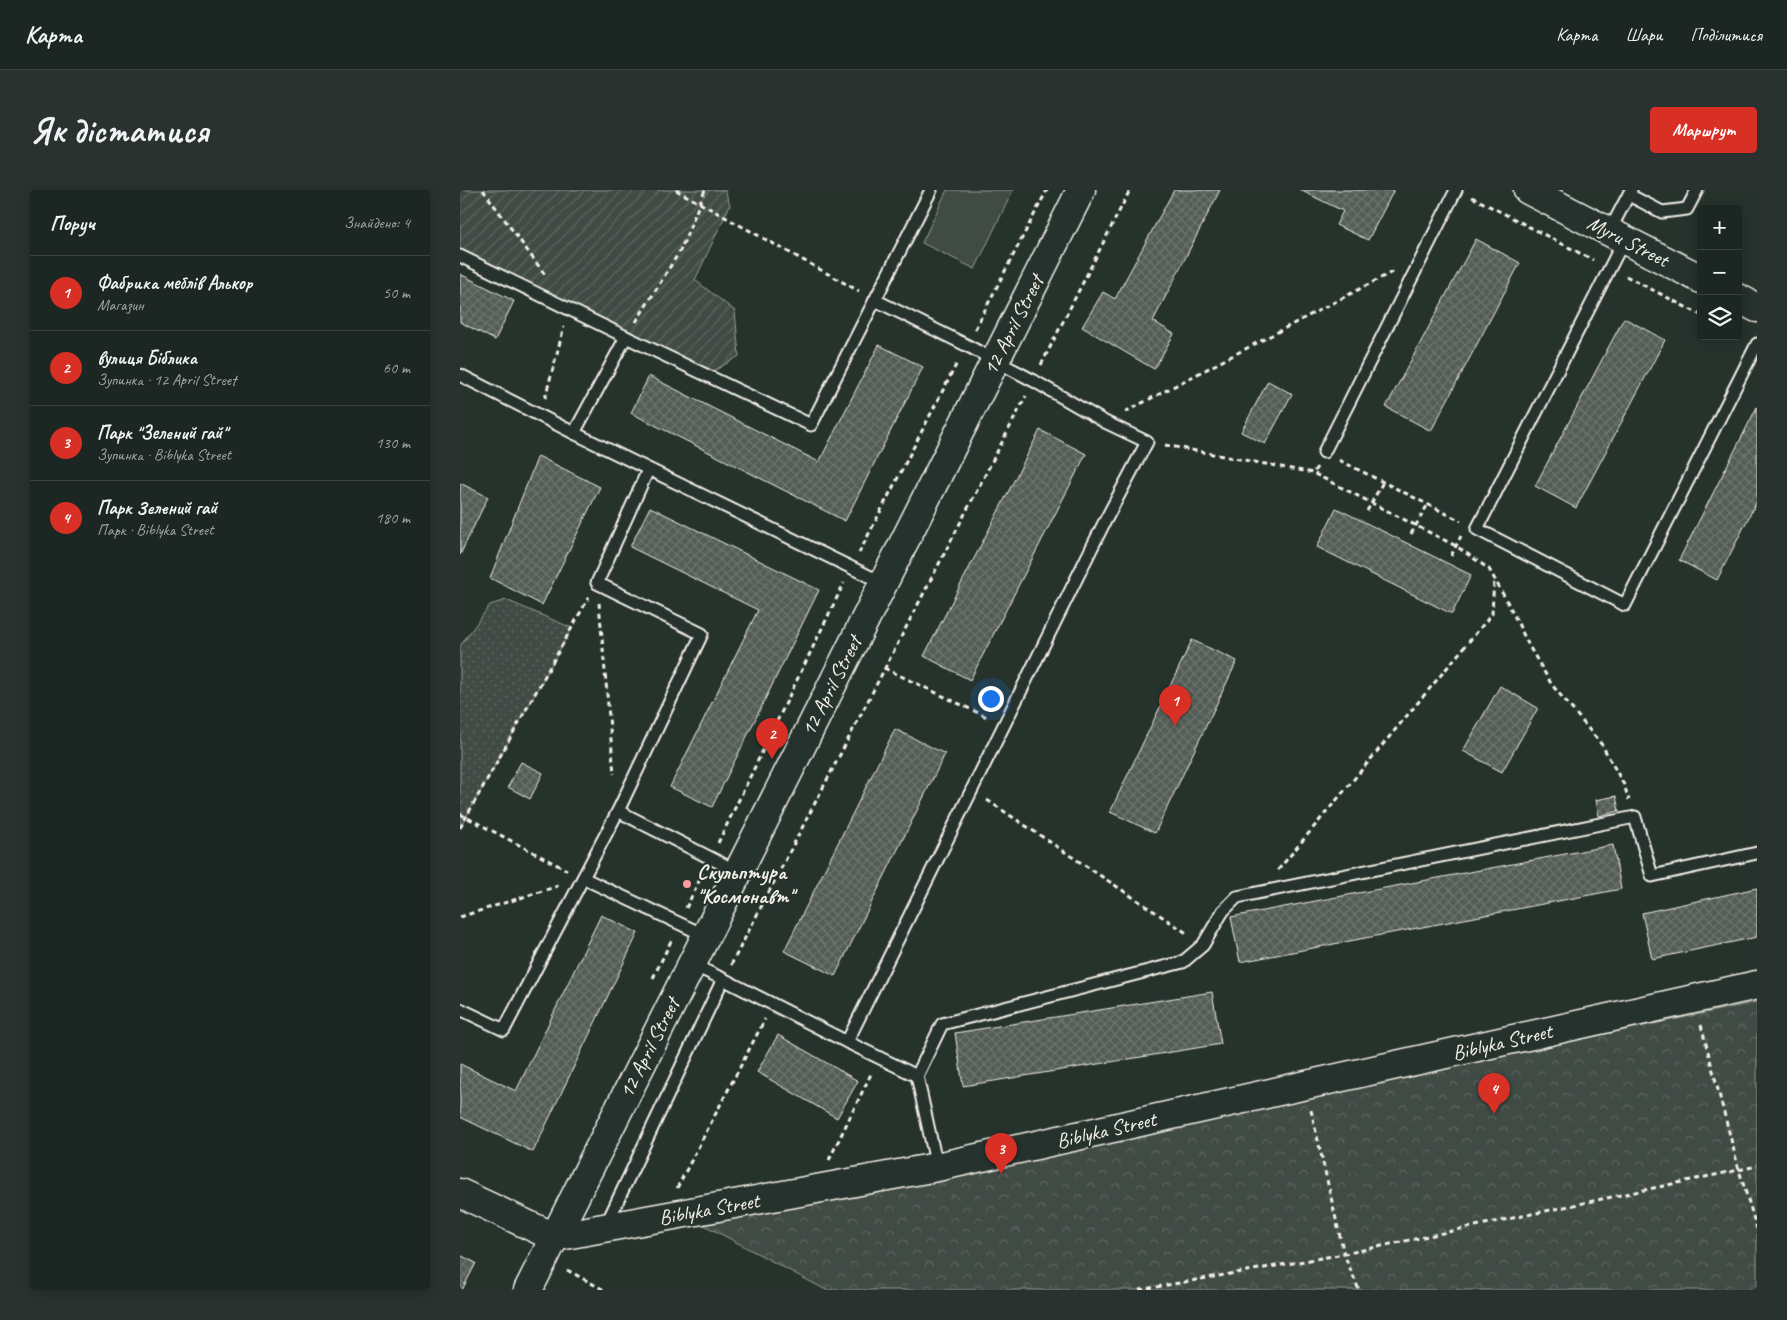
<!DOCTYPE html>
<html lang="uk">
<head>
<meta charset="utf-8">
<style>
	:root { --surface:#1c2622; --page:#29322f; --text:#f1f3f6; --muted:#a0a5a5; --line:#3a4340; --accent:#d93025 }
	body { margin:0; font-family:Caveat,sans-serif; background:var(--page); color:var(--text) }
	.controls { position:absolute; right:15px; top:15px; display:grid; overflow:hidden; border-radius:5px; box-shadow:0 2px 12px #0003 }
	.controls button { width:45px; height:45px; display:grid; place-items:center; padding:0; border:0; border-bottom:1px solid var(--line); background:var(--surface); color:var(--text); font:25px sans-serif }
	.you { position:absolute; left:530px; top:508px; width:18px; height:18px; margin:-12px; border:4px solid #fff; border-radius:50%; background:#1a73e8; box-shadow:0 0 0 8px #1a73e833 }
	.badge { display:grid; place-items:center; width:32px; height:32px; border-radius:50%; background:var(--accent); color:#fff; font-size:16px; font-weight:700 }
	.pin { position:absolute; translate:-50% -41px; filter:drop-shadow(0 1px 2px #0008) }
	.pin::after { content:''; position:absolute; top:26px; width:18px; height:15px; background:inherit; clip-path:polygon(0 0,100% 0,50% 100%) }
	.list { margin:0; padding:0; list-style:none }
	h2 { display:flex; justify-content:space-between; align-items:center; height:65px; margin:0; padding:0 20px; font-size:21px }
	h2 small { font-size:16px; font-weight:400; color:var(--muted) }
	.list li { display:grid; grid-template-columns:32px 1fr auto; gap:15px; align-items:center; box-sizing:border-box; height:75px; padding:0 20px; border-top:1px solid var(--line) }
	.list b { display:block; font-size:19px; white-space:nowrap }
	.list p { margin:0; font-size:16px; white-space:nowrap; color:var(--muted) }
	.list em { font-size:16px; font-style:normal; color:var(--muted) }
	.icon { flex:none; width:28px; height:28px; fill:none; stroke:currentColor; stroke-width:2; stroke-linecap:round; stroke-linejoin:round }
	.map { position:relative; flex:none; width:1297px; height:1100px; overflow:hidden; border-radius:5px }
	header { display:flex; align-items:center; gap:30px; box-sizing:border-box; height:70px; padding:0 25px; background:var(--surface); border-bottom:1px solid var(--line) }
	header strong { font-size:24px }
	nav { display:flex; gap:28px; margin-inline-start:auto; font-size:18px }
	.intro { display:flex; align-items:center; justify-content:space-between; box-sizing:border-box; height:120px; padding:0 30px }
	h1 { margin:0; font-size:35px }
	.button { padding:12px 22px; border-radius:5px; background:var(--accent); color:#fff; font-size:18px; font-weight:700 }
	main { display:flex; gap:30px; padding:0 30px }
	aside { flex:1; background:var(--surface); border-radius:5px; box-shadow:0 2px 12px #0003 }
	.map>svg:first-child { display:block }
	.grass { fill:url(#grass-dots); stroke:#9a9e96 }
	.forest { fill:url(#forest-crowns); stroke:#9a9e96 }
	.garden { fill:url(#garden-furrows); stroke:#9a9e96 }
	.pitch { fill:#414b45; stroke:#9a9e96 }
	.building { fill:url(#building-cross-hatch); stroke:#f4f1e8 }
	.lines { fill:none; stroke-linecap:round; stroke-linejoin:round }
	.service-casing { stroke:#f4f1e8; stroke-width:15 }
	.tertiary-casing { stroke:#f4f1e8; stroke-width:31 }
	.path { stroke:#f4f1e8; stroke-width:3; stroke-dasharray:5 4; stroke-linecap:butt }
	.service { stroke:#26332d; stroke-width:11 }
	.tertiary { stroke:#26332d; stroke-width:28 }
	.poi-dot { fill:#ff9aa2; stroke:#26332d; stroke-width:2 }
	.labels { text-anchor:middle; stroke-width:4.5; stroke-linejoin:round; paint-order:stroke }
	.street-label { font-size:21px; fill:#f4f1e8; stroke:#26332d }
	.poi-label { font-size:21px; font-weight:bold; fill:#f4f1e8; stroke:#26332d; text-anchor:start }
</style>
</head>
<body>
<header>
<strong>Карта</strong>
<nav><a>Карта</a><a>Шари</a><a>Поділитися</a></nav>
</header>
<div class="intro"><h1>Як дістатися</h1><a class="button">Маршрут</a></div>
<main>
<aside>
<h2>Поруч<small>Знайдено: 4</small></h2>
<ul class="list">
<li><span class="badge">1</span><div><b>Фабрика меблів Алькор</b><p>Магазин</p></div><em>50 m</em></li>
<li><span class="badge">2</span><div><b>вулиця Біблика</b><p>Зупинка · 12 April Street</p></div><em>60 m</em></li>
<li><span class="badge">3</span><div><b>Парк &quot;Зелений гай&quot;</b><p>Зупинка · Biblyka Street</p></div><em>130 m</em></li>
<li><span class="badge">4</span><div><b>Парк Зелений гай</b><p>Парк · Biblyka Street</p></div><em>180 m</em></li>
</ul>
</aside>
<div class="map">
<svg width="1297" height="1100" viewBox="0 0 1297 1100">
	<defs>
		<pattern id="grass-dots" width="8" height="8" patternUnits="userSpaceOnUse" patternTransform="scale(1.25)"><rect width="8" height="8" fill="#414b45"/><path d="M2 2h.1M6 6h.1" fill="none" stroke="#5d6560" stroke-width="1.8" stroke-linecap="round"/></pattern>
		<pattern id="forest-crowns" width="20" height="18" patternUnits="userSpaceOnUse" patternTransform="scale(1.25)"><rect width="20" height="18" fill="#414b45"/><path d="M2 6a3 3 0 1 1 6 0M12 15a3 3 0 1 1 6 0" fill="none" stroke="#5d6560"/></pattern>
		<pattern id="garden-furrows" width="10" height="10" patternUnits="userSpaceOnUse" patternTransform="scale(1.25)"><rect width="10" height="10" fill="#414b45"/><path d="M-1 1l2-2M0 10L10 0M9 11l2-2" fill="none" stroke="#5d6560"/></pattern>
		<pattern id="building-cross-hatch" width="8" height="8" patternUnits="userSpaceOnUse" patternTransform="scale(1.25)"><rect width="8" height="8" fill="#525c55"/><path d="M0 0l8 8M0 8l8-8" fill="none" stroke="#6c746d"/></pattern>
	</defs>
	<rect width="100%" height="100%" fill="#26332d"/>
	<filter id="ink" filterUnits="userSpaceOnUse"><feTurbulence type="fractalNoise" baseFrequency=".02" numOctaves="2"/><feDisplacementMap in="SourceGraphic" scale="10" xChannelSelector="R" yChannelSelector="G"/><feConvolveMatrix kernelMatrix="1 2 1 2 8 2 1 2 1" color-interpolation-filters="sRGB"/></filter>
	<g filter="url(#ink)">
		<path class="grass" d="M46 410 112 438 0 638V456L30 415Z"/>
		<path class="forest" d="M1297 812V1100H366L244 1035Z"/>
		<path class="garden" d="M0 0H265L270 15 235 90 275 121 279 166 247 185 0 66Z"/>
		<path class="pitch" d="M487 0H553L515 79 462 53Z"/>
		<g class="building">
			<path d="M714 0H760L693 131 714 144 694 179 622 137 643 102 655 109Z"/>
			<path d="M840 0H934L908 50 876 35 883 21Z"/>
			<path d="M1016 49 1060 73 971 241 926 217Z"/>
			<path d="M0 84 54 111 35 150 0 132Z"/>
			<path d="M1164 128 1205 150 1116 318 1075 296Z"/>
			<path d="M419 155 463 177 385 331 171 223 189 186 359 272Z"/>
			<path d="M808 191 832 204 805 254 781 242Z"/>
			<path d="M1297 217V311L1257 390 1219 370Z"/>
			<path d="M580 240 626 264 510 490 464 466Z"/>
			<path d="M78 266 140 297 82 415 30 388Z"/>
			<path d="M0 293 28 307 0 365Z"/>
			<path d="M190 317 359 400 252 617 210 597 298 420 170 357Z"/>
			<path d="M876 318 1011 385 992 424 857 357Z"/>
			<path d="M732 450 777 471 695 643 650 622Z"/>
			<path d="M1040 496 1078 518 1042 582 1003 561Z"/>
			<path d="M435 539 485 564 375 786 324 761Z"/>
			<path d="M61 572 83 583 70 609 48 597Z"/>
			<path d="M1156 606 1159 621 1139 626 1136 610Z"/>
			<path d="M1153 655 1161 699 780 772 771 727Z"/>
			<path d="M1297 698V747L1192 769 1182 723Z"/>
			<path d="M141 725 178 743 73 962 0 927V874L56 901Z"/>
			<path d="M752 802 761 854 503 896 495 843Z"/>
			<path d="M318 845 398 891 377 928 297 882Z"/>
			<path d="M0 1065 16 1073 2 1100H0Z"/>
		</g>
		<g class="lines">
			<g class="service-casing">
				<g id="service">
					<path d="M1169 5 1202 22 1227 19 1237 0"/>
					<path d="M1149 42 1171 0"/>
					<path d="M1164 50 1017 339 1165 415 1297 154"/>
					<path d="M0 66 166 147"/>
					<path d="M415 110 471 0"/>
					<path d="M0 185 114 243"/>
					<path d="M864 262 996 0"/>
					<path d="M188 280 137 393 242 444 158 621 278 682"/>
					<path d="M158 621 123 688 246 746"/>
					<path d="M231 774 263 789 387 852 644 333 687 252 645 232 574 191 506 155 415 110 351 235 166 147 114 243 423 393"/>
					<path d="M0 819 44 840 123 688"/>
					<path d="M387 852 457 886 477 977"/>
					<path d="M457 886 482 834 723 772 743 755 763 721 777 707 1175 627 1192 686 1297 663"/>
					<path d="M146 1035 263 789"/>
				</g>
			</g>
			<g class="tertiary-casing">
				<g id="tertiary">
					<path d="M1068 0 1241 89"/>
					<path d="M1278 108 1297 118"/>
					<path d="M0 1003 94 1047 477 977 1297 795"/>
					<path d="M68 1100 621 0"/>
				</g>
			</g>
			<g class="path">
				<path d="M23 0 86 86"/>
				<path d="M216 0 399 101"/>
				<path d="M1012 7 1133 70"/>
				<path d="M1166 86 1241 125"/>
				<path d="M176 132 221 59 245 0"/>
				<path d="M515 139 587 0"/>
				<path d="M581 175 670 0"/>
				<path d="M85 208 104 137"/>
				<path d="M665 222 934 81"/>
				<path d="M705 255 853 283"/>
				<path d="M879 270 1001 331"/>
				<path d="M857 277 853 283 996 356 1029 379 1049 415 1069 456 1092 495 1142 555 1164 595 1169 610"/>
				<path d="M907 321 923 292"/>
				<path d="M951 344 968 314"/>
				<path d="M399 363 498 171"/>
				<path d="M991 366 1001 346"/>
				<path d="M139 413 154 584"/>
				<path d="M424 478 527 527"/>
				<path d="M527 610 728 744"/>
				<path d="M0 624 107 680"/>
				<path d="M0 638 129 407"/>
				<path d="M258 653 384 393"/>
				<path d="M818 680 1032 424 1034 389"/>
				<path d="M226 718 243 683"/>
				<path d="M0 727 98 696"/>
				<path d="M271 775 566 206"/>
				<path d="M193 788 212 749"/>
				<path d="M1241 835 1279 980 1297 1039"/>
				<path d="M851 920 884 1064 899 1100"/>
				<path d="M369 970 411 884"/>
				<path d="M217 998 305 829"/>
				<path d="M107 1080 144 1100"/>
				<path d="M679 1100 884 1064 1297 976"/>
			</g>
			<use href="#service" class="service"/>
			<use href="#tertiary" class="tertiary"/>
		</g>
	</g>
	<circle class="poi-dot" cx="227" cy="694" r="5"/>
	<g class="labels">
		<g class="street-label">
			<text transform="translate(1168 51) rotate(27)" y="7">Myru Street</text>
			<text transform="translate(553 135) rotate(-63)" y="7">12 April Street</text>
			<text transform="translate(371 496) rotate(-63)" y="7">12 April Street</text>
			<text transform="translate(1042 852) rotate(-13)" y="7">Biblyka Street</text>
			<text transform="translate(189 858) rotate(-63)" y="7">12 April Street</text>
			<text transform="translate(646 940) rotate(-13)" y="7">Biblyka Street</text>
			<text transform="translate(249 1019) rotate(-10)" y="7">Biblyka Street</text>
		</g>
		<g class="poi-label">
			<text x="237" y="689">Скульптура<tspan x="237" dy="24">"Космонавт"</tspan></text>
		</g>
	</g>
</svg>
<div class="controls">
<button>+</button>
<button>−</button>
<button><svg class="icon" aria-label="layers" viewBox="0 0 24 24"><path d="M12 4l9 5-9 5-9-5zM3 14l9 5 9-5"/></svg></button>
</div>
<div class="you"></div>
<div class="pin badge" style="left:715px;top:536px">1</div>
<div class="pin badge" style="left:312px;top:569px">2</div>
<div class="pin badge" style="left:541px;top:984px">3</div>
<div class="pin badge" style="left:1034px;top:924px">4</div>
</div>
</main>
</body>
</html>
